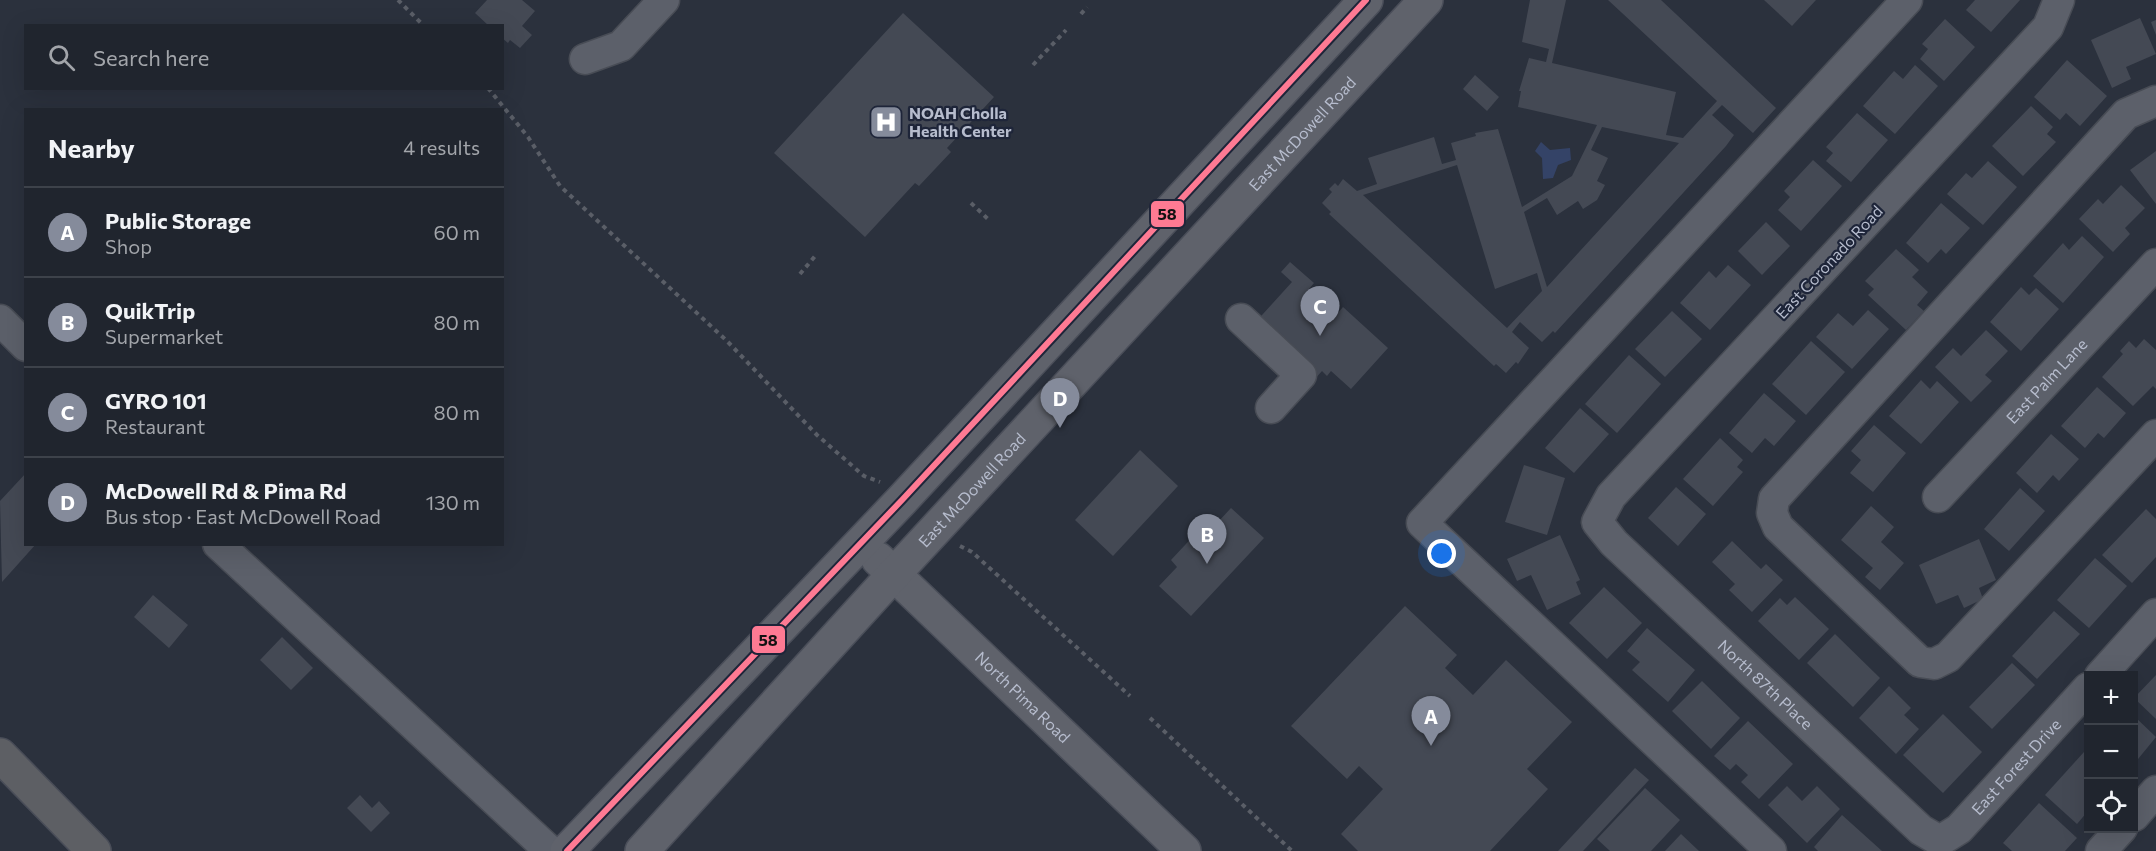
<!DOCTYPE html>
<html lang="en">
<head>
<meta charset="utf-8">
<style>
	:root { --surface:#20252e; --page:#282d36; --text:#f1f3f6; --muted:#a2a5aa; --line:#3d424a; --accent:#858b9b }
	body { margin:0; font-family:Commissioner,sans-serif; background:var(--page); color:var(--text) }
	.controls { position:absolute; right:18px; bottom:18px; display:grid; overflow:hidden; border-radius:0px; box-shadow:0 6px 24px #0002 }
	.controls button { width:54px; height:54px; display:grid; place-items:center; padding:0; border:0; border-bottom:2px solid var(--line); background:var(--surface); color:var(--text); font:30px sans-serif }
	.you { position:absolute; left:1442px; top:554px; width:21px; height:21px; margin:-15px; border:4px solid #fff; border-radius:50%; background:#1a73e8; box-shadow:0 0 0 9px #1a73e833 }
	.badge { display:grid; place-items:center; width:39px; height:39px; border-radius:50%; background:var(--accent); color:#fff; font-size:20px; font-weight:700 }
	.pin { position:absolute; translate:-50% -50px; filter:drop-shadow(0 2px 3px #0008) }
	.pin::after { content:''; position:absolute; top:32px; width:21px; height:18px; background:inherit; clip-path:polygon(0 0,100% 0,50% 100%) }
	.list { margin:0; padding:0; list-style:none }
	h2 { display:flex; justify-content:space-between; align-items:center; height:78px; margin:0; padding:0 24px; font-size:26px }
	h2 small { font-size:20px; font-weight:400; color:var(--muted) }
	.list li { display:grid; grid-template-columns:39px 1fr auto; gap:18px; align-items:center; box-sizing:border-box; height:90px; padding:0 24px; border-top:2px solid var(--line) }
	.list b { display:block; font-size:22px; white-space:nowrap }
	.list p { margin:0; font-size:20px; white-space:nowrap; color:var(--muted) }
	.list em { font-size:20px; font-style:normal; color:var(--muted) }
	.icon { flex:none; width:33px; height:33px; fill:none; stroke:currentColor; stroke-width:2; stroke-linecap:round; stroke-linejoin:round }
	.map { position:relative; flex:none; width:2156px; height:851px; overflow:hidden }
	.search { position:absolute; background:var(--surface); box-shadow:0 6px 24px #0002; left:24px; top:24px; width:480px; height:66px; display:flex; align-items:center; gap:15px; box-sizing:border-box; padding:0 21px; border-radius:0px; color:var(--muted); font-size:22px }
	.panel { position:absolute; background:var(--surface); box-shadow:0 6px 24px #0002; left:24px; top:108px; width:480px; height:438px; border-radius:0px }
	.map>svg:first-child { display:block }
	.water { fill:#344367 }
	.building { fill:#444954; fill-rule:evenodd }
	.lines { fill:none; stroke-linecap:round; stroke-linejoin:round }
	.minor-casing { stroke:#484c55; stroke-width:33 }
	.major-casing { stroke:#4a4e59; stroke-width:36 }
	.highway-casing { stroke:#494d58; stroke-width:36 }
	.path { stroke:#5a5e67; stroke-width:4; stroke-dasharray:4.5 4.5; stroke-linecap:butt }
	.minor { stroke:#5c606a; stroke-width:30 }
	.major { stroke:#5f626b; stroke-width:33 }
	.highway { stroke:#5d5f64; stroke-width:33 }
	.bus-1-casing { stroke:#1e2539; stroke-width:10 }
	.bus-1 { stroke:#fe7a93; stroke-width:6 }
	.labels { text-anchor:middle; stroke-width:4.5; stroke-linejoin:round; paint-order:stroke }
	.poi-label { font-size:16px; font-weight:bold; fill:#b6bccd; stroke:#1e2539; text-anchor:start }
	.street-label { font-size:16px; fill:#b6bccd; stroke:#1e2539 }
	.line-badge { stroke:#1e2539; stroke-width:2 }
	.pale-badge-label { font-size:16px; text-anchor:middle; font-weight:bold; fill:#111 }
</style>
</head>
<body>
<div class="map">
<svg width="2156" height="851" viewBox="0 0 2156 851">
	<rect width="100%" height="100%" fill="#2b313d"/>
	<path class="water" d="M1541 142 1550 150 1570 148 1571 160 1558 165 1553 178 1543 179 1542 158 1535 151Z"/>
	<g class="building">
		<path d="M487 0H522L535 11 522 26 532 35 520 48 510 40 508 43 502 38V26H489L475 13Z"/>
		<path d="M1530 0H1566L1552 63 1676 92 1666 135 1683 138 1717 101 1608 0H1661L1776 108 1753 133 1722 105 1712 115 1734 135 1726 146 1555 333 1553 331 1542 342 1520 322 1512 332 1529 348 1518 364 1516 362 1506 373 1496 364 1494 366 1329 214 1331 212 1322 203 1332 192 1329 189 1335 183 1338 186 1343 179 1357 191 1377 184 1368 158 1434 137 1442 164 1456 160 1451 143 1476 136 1475 133 1498 129 1522 207 1572 176 1597 125 1518 107 1521 91H1519L1529 58 1546 62 1549 49 1522 42ZM1602 127 1679 143 1547 287 1524 212 1547 198 1557 215 1578 201 1583 209 1597 200 1605 185 1597 181 1608 158 1591 150ZM1457 165 1495 289 1537 273 1542 291 1507 328 1363 195Z"/>
		<path d="M1764 0H1816L1792 26Z"/>
		<path d="M1975 0H2020L1991 32 1966 10Z"/>
		<path d="M903 13 994 97 947 148 951 152 919 186 915 183 865 237 774 153Z"/>
		<path d="M2140 18 2156 54 2126 67 2131 79 2112 88 2091 40Z"/>
		<path d="M1945 19 1975 47 1944 81 1920 59 1928 49 1922 44Z"/>
		<path d="M2156 20V35L2151 22Z"/>
		<path d="M2067 60 2107 96 2080 126 2066 113 2060 120 2034 97Z"/>
		<path d="M1915 65 1938 86 1895 134 1863 106 1894 71 1903 79Z"/>
		<path d="M1475 75 1499 97 1487 111 1463 89Z"/>
		<path d="M2031 106 2053 127 2047 134 2056 142 2023 176 1992 146Z"/>
		<path d="M1857 113 1888 140 1851 182 1826 161 1833 153 1826 147Z"/>
		<path d="M2156 151V204L2130 170Z"/>
		<path d="M1813 160 1842 186 1801 231 1778 210 1790 197 1784 191Z"/>
		<path d="M1988 161 2017 187 1983 225 1947 194 1966 173 1972 178Z"/>
		<path d="M2121 185 2145 208 2125 228 2130 234 2113 252 2079 219 2098 199 2103 204Z"/>
		<path d="M1941 203 1970 228 1946 254 1941 249 1928 263 1906 243Z"/>
		<path d="M1766 222 1790 246 1762 275 1738 251Z"/>
		<path d="M2082 236 2104 257 2063 303 2033 276 2063 243 2069 250Z"/>
		<path d="M1896 249 1919 270 1912 277 1928 292 1917 305 1924 311 1906 330 1868 295 1874 289 1865 281Z"/>
		<path d="M1290 262 1314 283 1303 296 1331 321 1343 307 1388 348 1351 389 1331 371 1327 376 1322 371 1314 380 1253 325 1292 282 1281 272Z"/>
		<path d="M1728 265 1751 285 1710 330 1680 303 1709 271 1716 278Z"/>
		<path d="M2021 287 2029 295 2036 288 2059 309 2021 351 1990 322Z"/>
		<path d="M1868 310 1889 329 1852 369 1816 337 1838 313 1853 326Z"/>
		<path d="M1672 311 1702 339 1665 377 1635 349Z"/>
		<path d="M1986 330 2008 351 1985 375 1992 381 1971 402 1935 367 1953 348 1961 356Z"/>
		<path d="M2144 339 2156 350V389L2153 386 2133 406 2102 377 2123 354 2120 351 2129 341 2136 348Z"/>
		<path d="M1811 341 1845 372 1806 415 1772 384Z"/>
		<path d="M1629 355 1661 384 1617 433 1585 404Z"/>
		<path d="M1921 380 1930 389 1937 381 1959 402 1921 444 1889 416Z"/>
		<path d="M2097 387 2126 413 2104 438 2098 433 2085 448 2061 426Z"/>
		<path d="M1764 393 1796 421 1774 446 1765 438 1752 453 1729 433Z"/>
		<path d="M1580 408 1609 434 1574 473 1545 448Z"/>
		<path d="M1874 425 1906 453 1873 492 1850 473 1861 460 1851 451Z"/>
		<path d="M2051 434 2079 459 2059 481 2053 475 2037 493 2016 473Z"/>
		<path d="M1720 438 1743 460 1737 467 1743 472 1713 506 1683 479Z"/>
		<path d="M1140 450 1178 486 1113 556 1075 520Z"/>
		<path d="M1524 465 1565 478 1547 535 1505 522Z"/>
		<path d="M26 473V544H36L2 582 0 501Z"/>
		<path d="M1676 487 1706 514 1678 546 1648 518Z"/>
		<path d="M2020 488 2045 511 2009 551 1984 529Z"/>
		<path d="M1871 506 1894 527 1881 542 1904 563 1880 590 1865 577 1873 568 1841 540Z"/>
		<path d="M1231 508 1264 538 1191 616 1159 586 1177 567 1171 560 1199 530 1205 536Z"/>
		<path d="M2146 509 2156 519V557L2132 583 2102 555Z"/>
		<path d="M1560 535 1580 580 1576 582 1581 594 1547 610 1531 575 1517 581 1507 559Z"/>
		<path d="M1979 539 1996 580 1979 588 1983 599 1964 608 1958 595 1936 604 1919 565Z"/>
		<path d="M1732 541 1761 569 1766 564 1783 580 1752 612 1729 590 1735 584 1712 562Z"/>
		<path d="M2095 558 2127 586 2089 628 2057 600Z"/>
		<path d="M1604 587 1642 623 1607 659 1569 623Z"/>
		<path d="M153 595 188 625 169 648 134 617Z"/>
		<path d="M1795 597 1829 629 1799 660 1758 621 1780 598 1787 605Z"/>
		<path d="M1405 606 1457 655 1445 668 1473 695 1506 660 1572 722 1527 769 1548 789 1490 851H1358L1341 834 1383 789 1359 766 1347 779 1291 726Z"/>
		<path d="M2054 611 2080 634 2037 679 2012 656Z"/>
		<path d="M1647 628 1695 670 1668 702 1632 670 1640 662 1627 651Z"/>
		<path d="M1835 634 1880 678 1853 707 1807 663Z"/>
		<path d="M282 637 313 668 291 690 260 660Z"/>
		<path d="M2012 663 2035 685 1992 729 1969 707Z"/>
		<path d="M2156 675V719L2134 698Z"/>
		<path d="M1702 681 1740 718 1711 749 1672 711Z"/>
		<path d="M1889 686 1911 708 1904 715 1919 729 1896 754 1859 718Z"/>
		<path d="M1943 714 1982 752 1943 793 1903 755Z"/>
		<path d="M2134 716 2156 737 2134 764Z"/>
		<path d="M1748 721 1793 764 1759 799 1741 782 1748 775 1736 764 1730 770 1714 756Z"/>
		<path d="M2084 752 2088 756V811L2077 824 2045 795Z"/>
		<path d="M1635 768 1649 780 1583 851H1558Z"/>
		<path d="M1787 786 1802 801 1817 786 1840 809 1807 843 1768 805Z"/>
		<path d="M1645 788 1680 820 1651 851H1610L1597 839Z"/>
		<path d="M360 795 372 808 379 801 390 813 371 832 347 808Z"/>
		<path d="M2039 803 2077 838 2065 851H2012L2003 843Z"/>
		<path d="M1842 815 1882 851H1818L1814 847Z"/>
		<path d="M1681 834 1699 851H1665Z"/>
	</g>
	<g class="lines">
		<g class="minor-casing">
			<g id="minor">
				<path id="s1" d="M2059 0 2048 27 1611 496 1597 522 1614 543 1921 830 1940 841 1959 829 2088 688"/>
				<path d="M585 59 621 46 664 0"/>
				<path d="M2156 101 2126 114 1774 499 1772 513 1778 527 1920 662 1934 664 1948 657 2156 435"/>
				<path d="M1241 319 1301 375 1271 408"/>
				<path d="M0 320 26 346"/>
				<path id="s2" d="M1938 497 2156 264"/>
				<path d="M218 544 550 851"/>
				<path d="M2100 676 2156 614"/>
				<path d="M2134 816 2156 791"/>
				<path d="M1771 851 1422 523 1907 0"/>
				<path d="M2101 851 2122 828"/>
			</g>
		</g>
		<g class="major-casing">
			<g id="major">
				<path id="s3" d="M878 559 1184 851"/>
				<path d="M567 851 902 500 1366 0"/>
				<path id="s4" d="M642 851 894 574 1426 0"/>
			</g>
		</g>
		<g class="highway-casing">
			<path id="highway" d="M0 755 94 851"/>
		</g>
		<g class="path">
			<path d="M398 0 424 26"/>
			<path d="M1081 14 1087 7"/>
			<path d="M1033 65 1066 30"/>
			<path d="M488 88 528 137 560 186 727 341 817 435 864 476 880 482"/>
			<path d="M971 203 988 219"/>
			<path d="M800 274 816 255"/>
			<path d="M960 546 972 552 1130 696"/>
			<path d="M1150 718 1292 851"/>
		</g>
		<use href="#minor" class="minor"/>
		<use href="#major" class="major"/>
		<use href="#highway" class="highway"/>
		<g class="bus-1-casing">
			<path id="bus-1" d="M567 851 902 500 1366 0"/>
		</g>
		<use href="#bus-1" class="bus-1"/>
	</g>
	<defs>
		<g id="hospital-square" transform="scale(1.725)"><rect x="-9" y="-9" width="18" height="18" rx="4" fill="#858b9b" stroke="#1e2539"/><path d="M-5-5h3v3.5h4V-5h3V5h-3V1.5h-4V5h-3Z" fill="#fff"/></g>
	</defs>
	<g fill-rule="evenodd">
		<use href="#hospital-square" x="886" y="122"/>
	</g>
	<g class="labels">
		<g class="poi-label">
			<text x="909" y="119">NOAH Cholla<tspan x="909" dy="18">Health Center</tspan></text>
		</g>
		<g class="street-label">
			<text dy="6" stroke="none"><textPath href="#s4" startOffset="975">East McDowell Road</textPath></text>
			<text transform="translate(1829 262) rotate(-47)" y="6">East Coronado Road</text>
			<text dy="6" stroke="none"><textPath href="#s2" startOffset="159">East Palm Lane</textPath></text>
			<text dy="6" stroke="none"><textPath href="#s4" startOffset="489">East McDowell Road</textPath></text>
			<text dy="6" stroke="none"><textPath href="#s1" startOffset="934">North 87th Place</textPath></text>
			<text dy="6" stroke="none"><textPath href="#s3" startOffset="200">North Pima Road</textPath></text>
			<text dy="6" stroke="none"><textPath href="#s1" startOffset="1276">East Forest Drive</textPath></text>
		</g>
	</g>
	<g class="line-badge">
		<rect x="1150" y="200" width="35" height="28" rx="6" fill="#fe7a93"/>
		<rect x="751" y="625" width="35" height="29" rx="6" fill="#fe7a93"/>
	</g>
	<g class="pale-badge-label">
		<text x="1167" y="220">58</text>
		<text x="768" y="646">58</text>
	</g>
</svg>
<div class="controls">
<button>+</button>
<button>−</button>
<button><svg class="icon" aria-label="locate" viewBox="0 0 24 24"><circle cx="12" cy="12" r="6"/><path d="M12 2v4M12 18v4M2 12h4M18 12h4"/></svg></button>
</div>
<div class="you"></div>
<div class="pin badge" style="left:1431px;top:746px">A</div>
<div class="pin badge" style="left:1207px;top:564px">B</div>
<div class="pin badge" style="left:1320px;top:336px">C</div>
<div class="pin badge" style="left:1060px;top:428px">D</div>
<div class="search"><svg class="icon" aria-label="search" viewBox="0 0 24 24"><circle cx="10" cy="10" r="6"/><path d="M15 15l6 6"/></svg>Search here</div>
<section class="panel">
<h2>Nearby<small>4 results</small></h2>
<ul class="list">
<li><span class="badge">A</span><div><b>Public Storage</b><p>Shop</p></div><em>60 m</em></li>
<li><span class="badge">B</span><div><b>QuikTrip</b><p>Supermarket</p></div><em>80 m</em></li>
<li><span class="badge">C</span><div><b>GYRO 101</b><p>Restaurant</p></div><em>80 m</em></li>
<li><span class="badge">D</span><div><b>McDowell Rd &amp; Pima Rd</b><p>Bus stop · East McDowell Road</p></div><em>130 m</em></li>
</ul>
</section>
</div>
</body>
</html>
